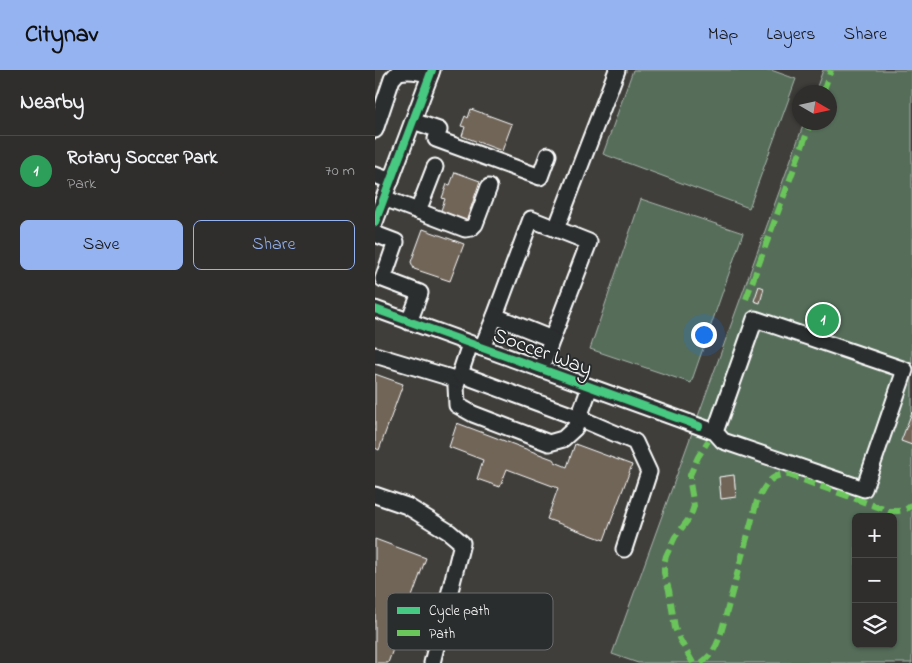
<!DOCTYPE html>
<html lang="en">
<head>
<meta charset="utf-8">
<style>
	:root { --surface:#2f2e2c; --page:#3b3a38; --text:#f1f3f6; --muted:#a7a8a9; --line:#4a4a48; --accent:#95b2f1 }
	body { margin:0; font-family:"Indie Flower",sans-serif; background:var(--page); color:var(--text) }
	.controls { position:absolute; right:15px; bottom:15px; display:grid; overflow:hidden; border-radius:8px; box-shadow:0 1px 4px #0004 }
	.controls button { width:45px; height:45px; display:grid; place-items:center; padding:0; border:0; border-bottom:1px solid var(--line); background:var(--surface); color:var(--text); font:25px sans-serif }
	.compass { position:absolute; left:417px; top:15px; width:45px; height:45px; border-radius:50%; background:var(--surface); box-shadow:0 1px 4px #0004; rotate:99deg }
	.you { position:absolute; left:328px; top:264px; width:18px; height:18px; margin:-12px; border:4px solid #fff; border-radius:50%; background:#1a73e8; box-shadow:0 0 0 8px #1a73e833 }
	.badge { display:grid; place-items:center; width:32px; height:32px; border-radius:50%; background:var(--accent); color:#fff; font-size:16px; font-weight:700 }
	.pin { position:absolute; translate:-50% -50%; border:2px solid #fff; box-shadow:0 1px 5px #0006 }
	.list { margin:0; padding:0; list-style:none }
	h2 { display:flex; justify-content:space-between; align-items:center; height:65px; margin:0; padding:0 20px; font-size:21px }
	h2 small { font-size:16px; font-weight:400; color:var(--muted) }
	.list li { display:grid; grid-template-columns:32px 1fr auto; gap:15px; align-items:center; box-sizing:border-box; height:70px; padding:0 20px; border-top:1px solid var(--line) }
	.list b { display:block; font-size:19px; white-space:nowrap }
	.list p { margin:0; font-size:16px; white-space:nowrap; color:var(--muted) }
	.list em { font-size:16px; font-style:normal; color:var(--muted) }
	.actions { display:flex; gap:10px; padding:15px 20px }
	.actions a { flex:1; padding:11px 0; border:1px solid var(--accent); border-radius:8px; text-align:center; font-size:18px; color:var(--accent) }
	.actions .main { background:var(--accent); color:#111 }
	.icon { flex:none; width:28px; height:28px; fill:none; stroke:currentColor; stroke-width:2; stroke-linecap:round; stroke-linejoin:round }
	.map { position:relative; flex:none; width:537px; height:593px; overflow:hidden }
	header { display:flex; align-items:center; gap:30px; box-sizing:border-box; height:70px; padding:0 25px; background:var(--accent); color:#111 }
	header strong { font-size:24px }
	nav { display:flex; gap:28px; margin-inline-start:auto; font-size:18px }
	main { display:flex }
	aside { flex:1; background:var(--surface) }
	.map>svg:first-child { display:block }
	.green { fill:#576d5a; stroke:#abb6ac; fill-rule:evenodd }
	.building { fill:#716558; stroke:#fff }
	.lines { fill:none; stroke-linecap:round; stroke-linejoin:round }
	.minor-casing { stroke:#fff; stroke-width:19 }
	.minor { stroke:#2a2d2e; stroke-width:15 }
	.quiet { stroke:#6ac65a; stroke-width:6; stroke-dasharray:12 6; stroke-linecap:butt }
	.cycleway-casing { stroke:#2a2d2e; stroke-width:11 }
	.cycleway { stroke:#46c982; stroke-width:8 }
	.labels { text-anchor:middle; stroke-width:4; stroke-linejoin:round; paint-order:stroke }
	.street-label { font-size:21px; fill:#fff; stroke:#2a2d2e }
	.key { fill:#2a2d2e; stroke:#6a6c6d; stroke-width:1 }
	.key-label { font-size:14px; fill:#fff }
</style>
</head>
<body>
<header>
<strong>Citynav</strong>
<nav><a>Map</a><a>Layers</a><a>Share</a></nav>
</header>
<main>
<aside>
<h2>Nearby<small></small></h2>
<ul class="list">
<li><span class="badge" style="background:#2e9e5b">1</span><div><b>Rotary Soccer Park</b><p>Park</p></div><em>70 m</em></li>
</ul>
<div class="actions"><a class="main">Save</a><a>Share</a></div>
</aside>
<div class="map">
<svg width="537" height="593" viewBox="0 0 537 593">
	<rect width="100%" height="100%" fill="#3f3e3b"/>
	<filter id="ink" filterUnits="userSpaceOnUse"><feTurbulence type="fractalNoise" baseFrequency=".02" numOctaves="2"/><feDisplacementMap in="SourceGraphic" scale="10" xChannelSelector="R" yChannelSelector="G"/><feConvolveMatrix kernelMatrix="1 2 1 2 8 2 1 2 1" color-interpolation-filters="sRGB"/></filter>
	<g filter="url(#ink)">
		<g class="green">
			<path d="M258 0H396L421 9 374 138 228 84Z"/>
			<path d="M448 0H537V593H263L237 584 429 53 454 52V22H440ZM481 447H518V574H481Z"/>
			<path d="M266 129 368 163 316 313 215 279Z"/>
		</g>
		<g class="building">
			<path d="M96 39 137 54 127 81 87 66 90 57 86 56 90 46 93 48Z"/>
			<path d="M80 102 105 111 91 152 65 143 70 129 67 128 72 114 75 115Z"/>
			<path d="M48 159 89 174 75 211 39 199 36 192Z"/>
			<path d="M384 216 389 218 385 233 379 231Z"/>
			<path d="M0 304 28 314 4 380 0 378Z"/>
			<path d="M537 342V375L526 371Z"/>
			<path d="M82 353 180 390V392L192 397 200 374 257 395 229 470 172 449 183 418 132 399 125 417 102 409 108 390 74 377Z"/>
			<path d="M359 405 361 427 346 429 344 407Z"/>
			<path d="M0 469 51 488 13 593H0Z"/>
		</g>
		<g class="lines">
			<g class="minor-casing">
				<g id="minor">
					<path d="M38 51 64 60 61 69 165 107 173 85"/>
					<path d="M0 60 17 9C20 6 21 4 24 2 33 0 46 2 55 5"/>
					<path d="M0 105 16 111"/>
					<path d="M9 128 90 159 96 158 100 154 114 117"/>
					<path d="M43 141 60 97"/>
					<path d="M0 152 57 0"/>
					<path d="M181 159 242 0"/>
					<path d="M0 164 21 172 8 209 45 223 34 252"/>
					<path d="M0 239 340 362 348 371 489 419 530 300 380 249 340 362"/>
					<path d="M120 246 156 149 214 172 177 269"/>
					<path d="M95 274 81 316 82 335 98 344 174 373 188 369 200 358 215 317"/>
					<path d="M107 278 120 246 177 269 166 299"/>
					<path d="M0 285 83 310"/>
					<path d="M85 304 204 348 260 372 274 402 249 479"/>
					<path d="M0 425 32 436 74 462 87 473 57 593"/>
				</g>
			</g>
			<use href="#minor" class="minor"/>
			<g class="quiet">
				<path d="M448 22 456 0"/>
				<path d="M371 229 436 52"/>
				<path d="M318 593 304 568 300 558 294 520 289 503V494L291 486 300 467 313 450 317 442 319 436 315 413V405L323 387 333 371"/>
				<path d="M326 593C338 585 342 575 346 563L382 431C389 417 396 402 414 405L514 441C523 441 531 442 537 434"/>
			</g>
			<g class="cycleway-casing">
				<g id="cycleway">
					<path d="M0 152 57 0"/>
					<path d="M0 239 324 356"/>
				</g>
			</g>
			<use href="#cycleway" class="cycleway"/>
		</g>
	</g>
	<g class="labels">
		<g class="street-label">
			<text transform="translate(168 281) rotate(20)" y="7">Soccer Way</text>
		</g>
	</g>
	<rect x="12" y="523" width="166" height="57" rx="8" class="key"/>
	<rect x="22" y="537" width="23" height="7" fill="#46c982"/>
	<rect x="22" y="560" width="23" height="6" fill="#6ac65a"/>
	<g class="key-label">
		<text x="54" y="545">Cycle path</text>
		<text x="54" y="568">Path</text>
	</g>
</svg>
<div class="controls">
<button>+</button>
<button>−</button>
<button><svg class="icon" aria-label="layers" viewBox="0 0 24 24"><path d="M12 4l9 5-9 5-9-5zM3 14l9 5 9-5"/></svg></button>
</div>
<svg class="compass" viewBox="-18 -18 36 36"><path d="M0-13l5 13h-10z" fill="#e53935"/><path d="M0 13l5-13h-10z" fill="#a7a8a9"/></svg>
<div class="you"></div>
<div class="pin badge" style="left:448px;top:250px;background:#2e9e5b">1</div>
</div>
</main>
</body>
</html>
